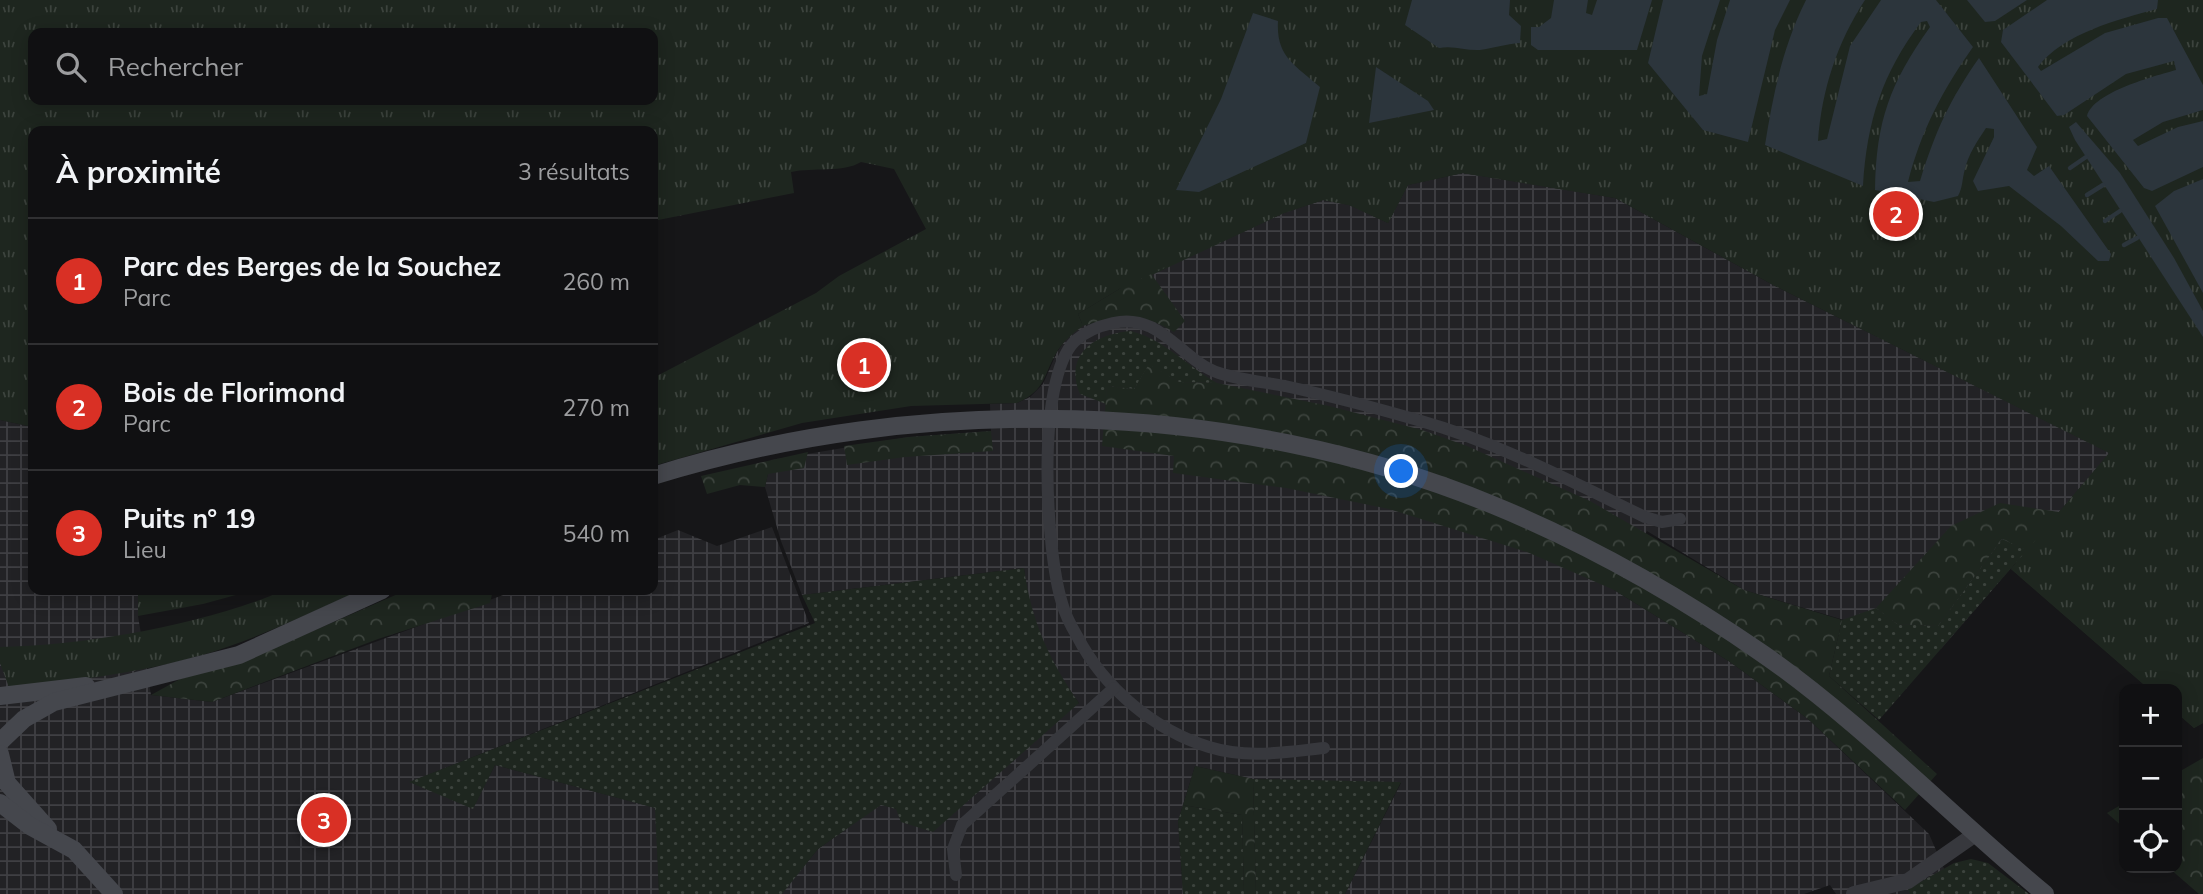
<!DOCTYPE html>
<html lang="fr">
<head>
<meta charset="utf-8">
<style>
	:root { --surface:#101012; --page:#19191b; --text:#f1f3f6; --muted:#9c9d9f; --line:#303032; --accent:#d93025 }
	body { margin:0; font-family:Mulish,sans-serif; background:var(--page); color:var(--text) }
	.controls { position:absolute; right:21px; bottom:21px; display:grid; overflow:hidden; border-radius:14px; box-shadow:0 4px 18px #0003 }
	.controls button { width:63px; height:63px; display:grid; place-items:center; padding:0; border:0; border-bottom:2px solid var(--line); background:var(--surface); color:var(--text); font:35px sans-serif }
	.you { position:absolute; left:1402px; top:472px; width:24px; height:24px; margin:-18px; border:5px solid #fff; border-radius:50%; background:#1a73e8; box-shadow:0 0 0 10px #1a73e833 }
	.badge { display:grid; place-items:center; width:46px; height:46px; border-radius:50%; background:var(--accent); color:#fff; font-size:23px; font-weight:700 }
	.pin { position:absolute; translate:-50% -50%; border:4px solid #fff; box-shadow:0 2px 7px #0006 }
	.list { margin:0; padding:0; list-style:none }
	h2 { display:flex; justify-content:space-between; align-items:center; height:91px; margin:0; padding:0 28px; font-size:30px }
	h2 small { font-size:23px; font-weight:400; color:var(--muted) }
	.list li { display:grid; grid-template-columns:46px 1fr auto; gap:21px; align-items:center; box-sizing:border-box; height:126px; padding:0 28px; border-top:2px solid var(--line) }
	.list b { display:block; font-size:26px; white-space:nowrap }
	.list p { margin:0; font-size:23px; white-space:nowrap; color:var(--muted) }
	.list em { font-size:23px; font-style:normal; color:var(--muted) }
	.icon { flex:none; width:38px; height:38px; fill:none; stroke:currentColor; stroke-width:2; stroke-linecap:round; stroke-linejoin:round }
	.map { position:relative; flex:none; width:2203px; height:894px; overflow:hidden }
	.search { position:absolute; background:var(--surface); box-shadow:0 4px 18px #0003; left:28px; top:28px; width:630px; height:77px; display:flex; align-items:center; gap:18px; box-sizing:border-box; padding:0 24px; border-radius:14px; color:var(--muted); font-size:26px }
	.panel { position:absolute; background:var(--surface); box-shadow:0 4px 18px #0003; left:28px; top:126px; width:630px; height:469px; border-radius:14px }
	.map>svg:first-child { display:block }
	.industrial { fill:url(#industrial-grid) }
	.grass { fill:url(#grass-dots) }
	.forest { fill:url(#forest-crowns) }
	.park { fill:url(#park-tufts); fill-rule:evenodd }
	.water { fill:#2c353c }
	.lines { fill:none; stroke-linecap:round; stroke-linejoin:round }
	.stream { stroke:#2c353c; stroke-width:4.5 }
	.minor { stroke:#37383d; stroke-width:12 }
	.tertiary { stroke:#37383d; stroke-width:16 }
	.secondary { stroke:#45474d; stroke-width:18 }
</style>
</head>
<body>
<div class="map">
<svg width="2203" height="894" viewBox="0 0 2203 894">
	<defs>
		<pattern id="industrial-grid" width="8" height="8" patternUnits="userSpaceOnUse" patternTransform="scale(1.75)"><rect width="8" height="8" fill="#222225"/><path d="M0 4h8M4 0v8" fill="none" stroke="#3f3f43"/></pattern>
		<pattern id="grass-dots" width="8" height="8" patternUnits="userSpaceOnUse" patternTransform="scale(1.75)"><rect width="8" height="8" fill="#1e261f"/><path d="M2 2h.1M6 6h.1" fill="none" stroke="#3c433d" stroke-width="1.8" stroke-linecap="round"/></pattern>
		<pattern id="forest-crowns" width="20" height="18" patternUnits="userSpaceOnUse" patternTransform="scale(1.75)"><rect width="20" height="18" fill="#1e261f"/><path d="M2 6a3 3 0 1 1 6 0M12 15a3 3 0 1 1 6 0" fill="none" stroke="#3c433d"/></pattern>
		<pattern id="park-tufts" width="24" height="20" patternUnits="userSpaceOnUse" patternTransform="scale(1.75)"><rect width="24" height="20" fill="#1e261f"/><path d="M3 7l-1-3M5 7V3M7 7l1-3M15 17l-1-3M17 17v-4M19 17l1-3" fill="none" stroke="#3c433d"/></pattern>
	</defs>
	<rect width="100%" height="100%" fill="#161618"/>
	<g class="industrial">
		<path d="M1463 173 1615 198 1773 285 2110 453 1941 649 1744 590 1647 531 1614 590 1730 662 1808 719 1929 834 1955 894H1836L1830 885 1804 894H1345L1401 783 1253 779 1195 766 1178 821 1183 894H781L818 849 881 804 896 809 1079 703 1056 670 1041 640 1029 604 1024 568 802 595 781 541 765 487 771 460 909 437 991 431 990 404 1017 403 1030 397 1043 384 1057 352 1066 339 1121 288 1284 213 1323 200 1349 205 1388 223 1408 185Z"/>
		<path d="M0 420 33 427V590H138V616L151 695 212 702 517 590H653V540L678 530 717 546 772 527 809 623 410 782 473 808 495 765 656 808 659 894H0Z"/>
	</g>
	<g class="grass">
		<path d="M1131 331C1165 340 1187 366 1217 383L1179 382 1149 365 1134 389 1107 386 1106 404 1080 394C1064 354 1094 334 1131 331Z"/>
		<path d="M2002 539 2027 550 1879 720 1829 676 1842 620 1876 608 1897 624 1938 626Z"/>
		<path d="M1024 568C1031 620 1049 660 1079 703L933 832 901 822 896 809 881 805 818 849 782 894H659L655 808 495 765 473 809 409 782 815 623 802 595Z"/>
		<path d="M1253 779 1401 782 1345 894H1256Z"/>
		<path d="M1183 805 1242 815 1244 894H1183L1178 821Z"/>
		<path d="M1971 859 1988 863 2029 894H1910L1908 889 1954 863Z"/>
	</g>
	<g class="forest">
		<path d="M1420 153 1615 198 1462 173 1408 185 1388 223 1349 205 1323 200 1284 213 1152 275 1185 321 1174 332C1139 311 1120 315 1083 326L1078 314 1121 288 1122 264Z"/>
		<path d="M1149 364 1179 382 1217 383 1329 406 1422 430 1467 446 1590 501 1744 590 1842 620 1829 676 1937 774 1905 810 1808 719 1730 662 1614 590 1527 552 1389 509 1286 488 1173 473 1174 456 1102 446 1107 386 1134 389Z"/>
		<path d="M991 431 993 451 905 457 847 465 844 446 909 437Z"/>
		<path d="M808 452 804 468 768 474 765 487 740 485 707 494 701 476Z"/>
		<path d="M2110 453 2203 723 2194 728 2177 713V689H2149L2011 569 2026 550 2002 539 1938 626 1897 624 1876 608 1951 526 2000 503 2059 512Z"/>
		<path d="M407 590H493L490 603 378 639 212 702 151 695 180 679 242 662Z"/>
		<path d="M2203 758V894H2199L2169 868H2177V773Z"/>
		<path d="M1195 766 1253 779 1256 894H1244L1242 815 1183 805Z"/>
		<path d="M2124 803V828L2107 813Z"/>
	</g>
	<g class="park">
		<path d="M0 0H2203V723L2194 728 2177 713V689H2149L2011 569 2109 453 1773 285 1615 198 1463 173 1408 185 1388 223 1349 205 1323 200 1284 213 1121 288 1078 314 1083 326C1073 333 1065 340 1058 350 1043 374 1047 390 1017 403L911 406 802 423 653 466V378L816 293 839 276 926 229 894 169 861 162C843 173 813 167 791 172L794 193 653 221V131H33V427L0 420ZM33 33H653V100H33Z"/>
		<path d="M138 590H254L203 604 138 616Z"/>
		<path d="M284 590H362C309 613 255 640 199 656 137 674 74 679 10 690L0 663V647C83 646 209 624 284 590Z"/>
	</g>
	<g class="water">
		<path d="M1412 0H1510L1509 15 1521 26 1520 43C1506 44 1493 48 1480 50 1466 51 1454 45 1439 48L1405 25Z"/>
		<path d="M1554 0H1588L1586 13 1592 15 1597 0H1652L1637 50H1538L1531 45V27H1539L1551 18Z"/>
		<path d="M1663 0H1720L1702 56 1699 96 1707 94 1717 40 1730 0H1790L1775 30 1748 142 1703 130 1648 63Z"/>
		<path d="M1806 0H1865C1837 43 1822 89 1818 141L1827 139 1850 46 1881 0H1936L1973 47C1943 89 1921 131 1908 182L1920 181C1935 132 1950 99 1979 58L2037 147 2027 170 2034 176 2049 166 2111 254 2109 261H2098L2061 226 2009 186 1978 191 1973 181 1994 137V129L1986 128C1978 140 1968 155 1965 169 1962 179 1963 187 1958 196L1934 202 1875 190C1876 121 1890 83 1930 27L1927 21 1921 22C1882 74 1867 121 1863 186L1765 145C1773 94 1783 46 1806 0Z"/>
		<path d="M1967 0H2027L1995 21 1985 22Z"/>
		<path d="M2047 0H2158L2157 9C2119 19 2062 34 2038 67L2041 71 2105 33 2158 18H2167L2203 85V110L2163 122 2133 140 2138 146 2178 127 2203 121V167L2152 191 2144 188 2087 116C2093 92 2155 76 2176 70L2174 61 2126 74 2064 115 2057 116 2001 42 2003 30Z"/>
		<path d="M1253 13 1278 21C1276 57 1295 65 1320 87L1306 143 1199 192 1176 190 1221 99Z"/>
		<path d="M1376 67 1428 101 1434 110 1369 123Z"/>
		<path d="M2076 122 2120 173 2174 258 2203 311V337L2075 140 2069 127Z"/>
		<path d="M2203 179V293L2155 206 2174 191Z"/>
	</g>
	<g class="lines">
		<g class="stream">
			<path d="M2070 168 2086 157"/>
			<path d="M2087 195 2103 185"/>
			<path d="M2105 221 2120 211"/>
			<path d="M2124 245 2137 238"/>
		</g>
		<g class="minor">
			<path d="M1324 748C1285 752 1248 759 1209 747 1154 730 1104 688 1077 636 1071 626 1065 614 1062 603 1046 552 1035 380 1075 341 1086 331 1099 326 1113 323 1161 312 1180 360 1219 373 1240 380 1264 382 1285 386 1331 396 1376 408 1421 421 1499 443 1572 482 1645 517L1662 522 1680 519"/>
			<path d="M956 875 953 849 962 825 1114 688"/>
		</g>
		<path class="tertiary" d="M1854 894 1908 881 1974 835"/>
		<g class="secondary">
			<path d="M653 476C919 393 1233 398 1493 505 1588 544 1678 595 1763 654 1862 723 1951 816 2045 894"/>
			<path d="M0 696 86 686"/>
			<path d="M2 740 24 719 54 702 239 655 382 590"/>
			<path d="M0 754 7 783 48 829"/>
			<path d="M0 803 30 826 74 850 114 894"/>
		</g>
	</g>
</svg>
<div class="controls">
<button>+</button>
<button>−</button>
<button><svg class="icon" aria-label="locate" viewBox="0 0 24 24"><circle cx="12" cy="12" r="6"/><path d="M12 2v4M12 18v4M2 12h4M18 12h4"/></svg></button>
</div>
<div class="you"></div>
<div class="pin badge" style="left:864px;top:365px">1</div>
<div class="pin badge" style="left:1896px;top:214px">2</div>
<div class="pin badge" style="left:324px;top:820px">3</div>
<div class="search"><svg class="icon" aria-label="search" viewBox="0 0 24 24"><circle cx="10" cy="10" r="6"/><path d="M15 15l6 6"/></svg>Rechercher</div>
<section class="panel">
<h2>À proximité<small>3 résultats</small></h2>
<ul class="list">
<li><span class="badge">1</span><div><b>Parc des Berges de la Souchez</b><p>Parc</p></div><em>260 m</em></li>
<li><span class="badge">2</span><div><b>Bois de Florimond</b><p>Parc</p></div><em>270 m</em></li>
<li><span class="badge">3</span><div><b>Puits n° 19</b><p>Lieu</p></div><em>540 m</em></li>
</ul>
</section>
</div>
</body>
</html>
